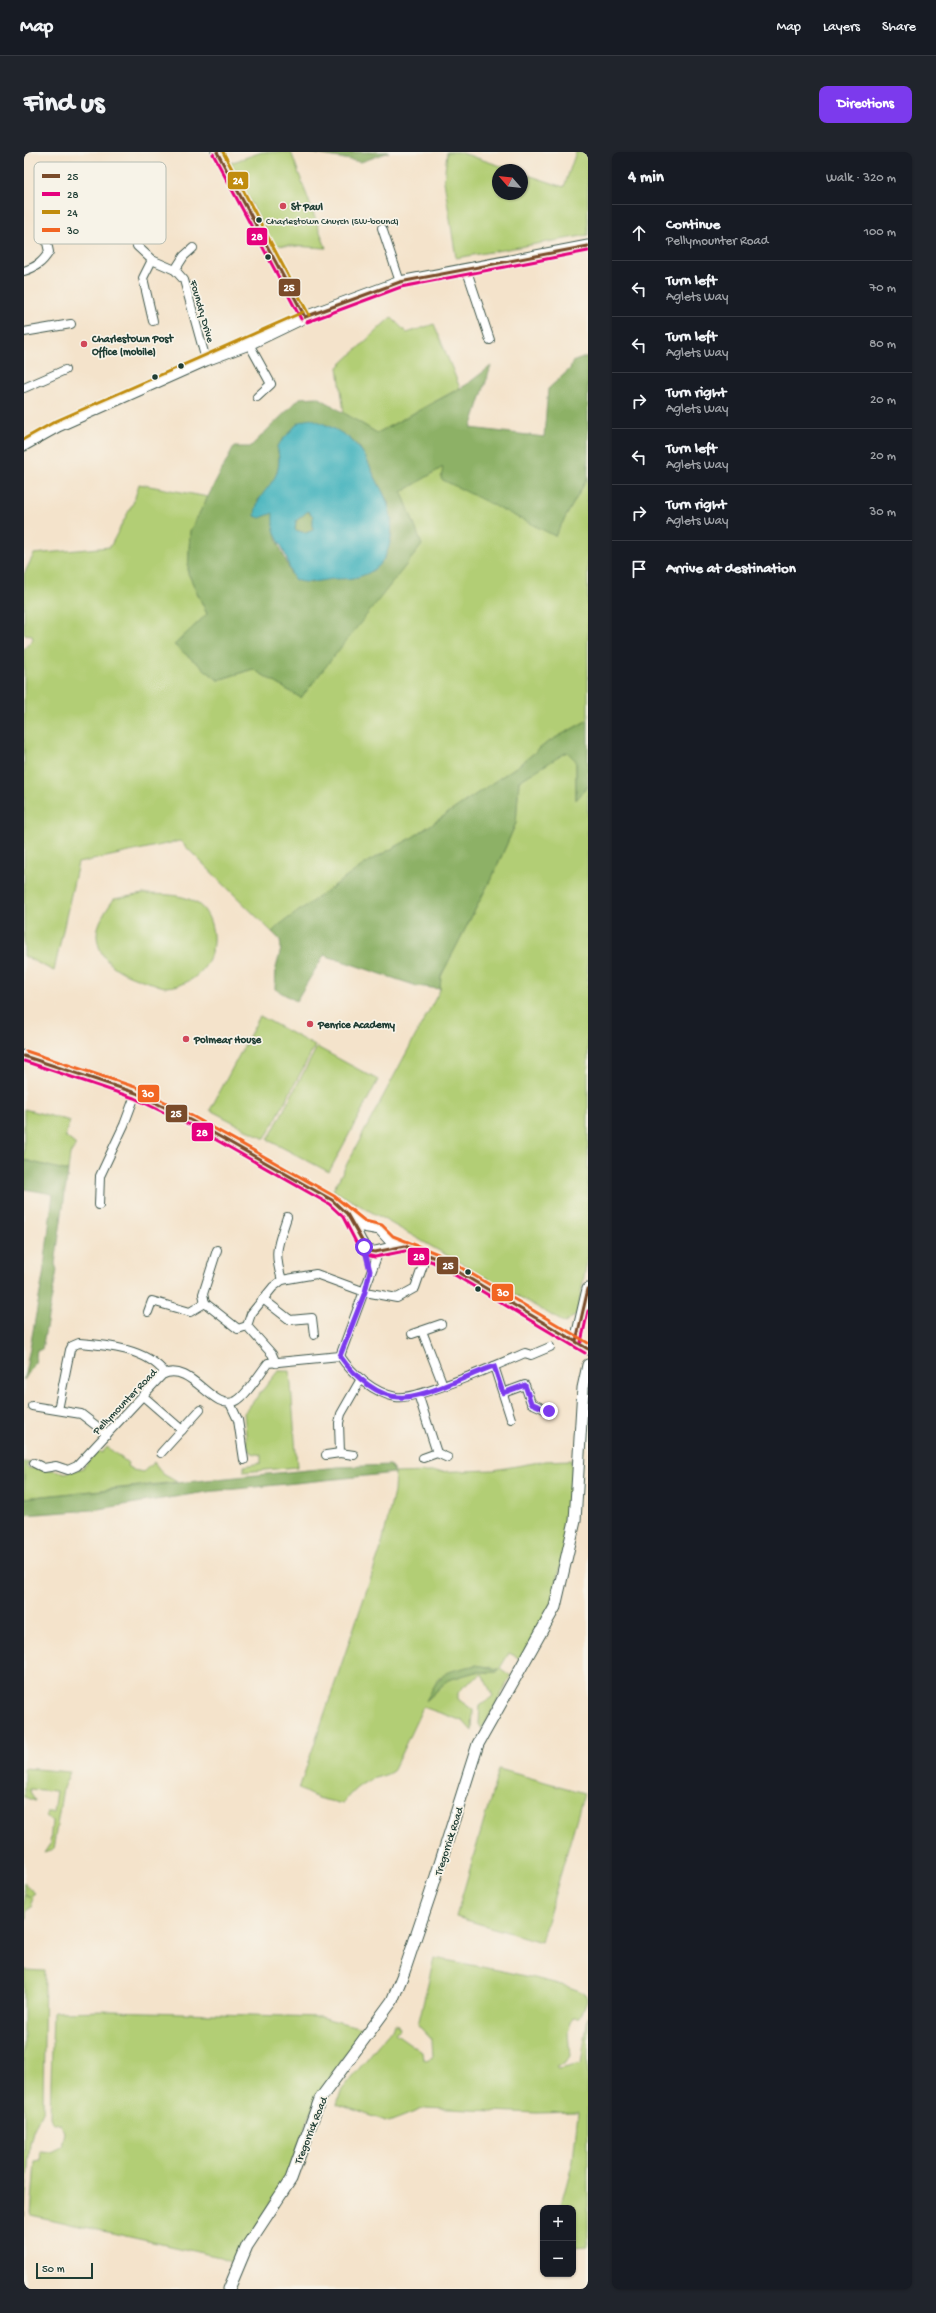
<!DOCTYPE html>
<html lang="en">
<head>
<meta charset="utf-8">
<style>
	:root { --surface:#171b24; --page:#20242c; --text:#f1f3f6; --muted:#9ea1a6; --line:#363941; --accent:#7c3aed }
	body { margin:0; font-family:"Gochi Hand",sans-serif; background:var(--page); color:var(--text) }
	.controls { position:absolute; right:12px; bottom:12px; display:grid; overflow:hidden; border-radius:8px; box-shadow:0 1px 3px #0004 }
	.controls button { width:36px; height:36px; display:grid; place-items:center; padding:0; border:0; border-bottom:1px solid var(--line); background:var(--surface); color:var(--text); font:20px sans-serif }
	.compass { position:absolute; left:468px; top:12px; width:36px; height:36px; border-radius:50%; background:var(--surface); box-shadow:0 1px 3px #0004; rotate:298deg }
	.scale { position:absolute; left:12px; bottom:10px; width:57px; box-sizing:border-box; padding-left:4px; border:2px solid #1f3d34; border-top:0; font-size:11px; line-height:14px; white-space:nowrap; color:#1f3d34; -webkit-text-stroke:3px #f7f3e8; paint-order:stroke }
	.stop { position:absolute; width:12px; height:12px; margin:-9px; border:3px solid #7c3aed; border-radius:50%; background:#fff }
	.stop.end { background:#7c3aed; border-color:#fff; box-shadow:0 1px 4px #0008 }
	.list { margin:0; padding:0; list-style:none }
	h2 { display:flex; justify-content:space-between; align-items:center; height:52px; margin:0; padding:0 16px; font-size:17px }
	h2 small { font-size:13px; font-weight:400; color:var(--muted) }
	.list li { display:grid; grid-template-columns:26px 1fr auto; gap:12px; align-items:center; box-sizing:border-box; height:56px; padding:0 16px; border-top:1px solid var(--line) }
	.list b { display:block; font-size:15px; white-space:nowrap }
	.list p { margin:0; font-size:13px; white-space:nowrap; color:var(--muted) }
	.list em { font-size:13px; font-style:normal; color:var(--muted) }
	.icon { flex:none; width:22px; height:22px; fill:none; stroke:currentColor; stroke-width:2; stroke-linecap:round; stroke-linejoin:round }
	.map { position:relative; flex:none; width:564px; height:2137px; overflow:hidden; border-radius:8px }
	header { display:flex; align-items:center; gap:24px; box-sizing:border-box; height:56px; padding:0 20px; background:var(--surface); border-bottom:1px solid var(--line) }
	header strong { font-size:19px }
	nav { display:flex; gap:22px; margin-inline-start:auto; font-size:14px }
	.intro { display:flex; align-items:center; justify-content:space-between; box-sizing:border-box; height:96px; padding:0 24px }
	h1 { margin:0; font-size:28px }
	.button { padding:10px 18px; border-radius:8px; background:var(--accent); color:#fff; font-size:14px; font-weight:700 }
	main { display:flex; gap:24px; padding:0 24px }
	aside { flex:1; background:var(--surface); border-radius:8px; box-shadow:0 1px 3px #0004 }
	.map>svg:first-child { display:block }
	.green { fill:#b2ce74; stroke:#688654; fill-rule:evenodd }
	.forest { fill:#8db166; stroke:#56774d; fill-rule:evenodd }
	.water { fill:#45b4be; stroke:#327879; fill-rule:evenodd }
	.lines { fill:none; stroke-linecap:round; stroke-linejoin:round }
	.street-casing { stroke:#3f564b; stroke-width:10 }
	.secondary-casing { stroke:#3f564b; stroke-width:13 }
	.street { stroke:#fff; stroke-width:8 }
	.secondary { stroke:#fff; stroke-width:11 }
	.bus-1-casing { stroke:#f7f3e8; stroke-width:6 }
	.bus-2-casing { stroke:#f7f3e8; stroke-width:6 }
	.bus-3-casing { stroke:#f7f3e8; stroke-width:6 }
	.bus-4-casing { stroke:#f7f3e8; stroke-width:6 }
	.bus-1 { stroke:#7a4b2a; stroke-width:3 }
	.bus-2 { stroke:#e5007d; stroke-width:3 }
	.bus-3 { stroke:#c18c0d; stroke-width:3 }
	.bus-4 { stroke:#f26522; stroke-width:3 }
	.route { stroke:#7c3aed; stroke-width:5 }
	.poi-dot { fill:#d1495b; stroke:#f7f3e8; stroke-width:1.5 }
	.bus-dot { fill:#1f3d34; stroke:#f7f3e8; stroke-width:1.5 }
	.labels { text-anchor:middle; stroke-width:3.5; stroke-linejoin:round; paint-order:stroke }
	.bus-label { font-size:10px; fill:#1f3d34; stroke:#f7f3e8; text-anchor:start }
	.poi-label { font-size:11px; font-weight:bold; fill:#1f3d34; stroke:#f7f3e8; text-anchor:start }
	.street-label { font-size:11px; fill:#1f3d34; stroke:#f7f3e8 }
	.key { fill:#f7f3e8; stroke:#b6bcb2; stroke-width:1 }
	.key-label { font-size:11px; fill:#1f3d34 }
	.line-badge { stroke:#f7f3e8; stroke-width:1.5 }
	.badge-label { font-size:11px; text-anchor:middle; font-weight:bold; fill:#fff }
</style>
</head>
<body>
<header>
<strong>Map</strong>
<nav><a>Map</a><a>Layers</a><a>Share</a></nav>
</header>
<div class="intro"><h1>Find us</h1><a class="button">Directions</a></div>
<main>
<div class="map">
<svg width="564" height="2137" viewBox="0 0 564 2137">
	<rect width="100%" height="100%" fill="#f7f3e8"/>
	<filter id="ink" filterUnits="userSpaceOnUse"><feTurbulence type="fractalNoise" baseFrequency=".025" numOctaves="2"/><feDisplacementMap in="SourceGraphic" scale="8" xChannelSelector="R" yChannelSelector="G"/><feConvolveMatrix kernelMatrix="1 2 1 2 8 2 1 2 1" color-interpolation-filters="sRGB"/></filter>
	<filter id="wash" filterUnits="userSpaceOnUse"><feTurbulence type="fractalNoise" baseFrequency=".012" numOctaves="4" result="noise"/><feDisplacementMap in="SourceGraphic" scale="16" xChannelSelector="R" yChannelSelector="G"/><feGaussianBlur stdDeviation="0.9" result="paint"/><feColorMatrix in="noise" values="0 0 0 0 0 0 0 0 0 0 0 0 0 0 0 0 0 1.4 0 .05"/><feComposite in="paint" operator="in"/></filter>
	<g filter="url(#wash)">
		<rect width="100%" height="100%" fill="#f4e3cb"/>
		<g class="green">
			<path d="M238 0H267L302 96 250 93 245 85 206 11Z"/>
			<path d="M423 0H435L489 18H474V42H498V21L540 35 552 0H564V83L432 106 420 29Z"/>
			<path d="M367 165 383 181 410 172 436 236 353 281 320 261 314 215Z"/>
			<path d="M420 314 531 384 564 325V568L524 590 495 613 386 687 345 709 248 780 156 689 54 711 30 819 0 804V497L9 487 8 483 0 482V422L10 402 86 395 110 349 115 332 184 345 166 379 164 421 183 462 151 493 194 528 229 517 277 546 378 340Z"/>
			<path d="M543 599 552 609V647L564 634V1104L553 1162 541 1171 309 1038 416 838 417 824 471 719 492 671 495 629Z"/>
			<path d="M119 742C146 743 178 740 187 772 196 803 176 834 142 835 137 835 130 831 124 830 101 822 76 814 73 785 72 772 83 757 90 747Z"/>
			<path d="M236 864 291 894 241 987 186 958Z"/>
			<path d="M293 895 354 928 305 1020 244 988Z"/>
			<path d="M0 957 46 969 41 984 52 993 46 1002 44 1019 0 1008Z"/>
			<path d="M254 1219H266L273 1315 220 1320V1314L237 1311V1303L228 1301 223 1294 220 1261Z"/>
			<path d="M83 1295 104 1311 103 1314 109 1318 119 1320 130 1310 139 1322 153 1330 0 1346V1310L7 1311 3 1313 4 1316 30 1318 41 1321 59 1316 74 1298 78 1301Z"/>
			<path d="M547 1308 550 1324 549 1349 542 1395 526 1454 497 1507 485 1501 476 1516 487 1524 458 1577 455 1572 456 1554 469 1544 458 1522 440 1534 434 1541V1547L449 1558 448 1579 439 1569 399 1555 369 1619C363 1623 358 1624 351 1626 338 1630 325 1641 319 1652L293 1646 275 1637 357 1396 370 1340 371 1321 470 1318 521 1309ZM467 1514 472 1520H451L424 1528 403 1548 415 1525Z"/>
			<path d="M0 1616 46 1620 39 1636 29 1698 20 1701 26 1692 28 1669 22 1665 23 1660H29L32 1639 5 1637 11 1649 0 1645Z"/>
			<path d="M475 1617 560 1641 517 1790 432 1765Z"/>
			<path d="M0 1731 11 1741 7 1744 9 1746 7 1752 9 1754 2 1759V1767H0V1743L6 1746 0 1740Z"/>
			<path d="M410 1806C432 1810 554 1832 562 1843L563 1848 556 1866H549L544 1880 546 1904 540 1912 533 1914 535 1917 557 1912 564 1865V2095L549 2096V2056H536L549 2009 554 1960 513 1961 401 1956 365 1970 313 1952 317 1939 363 1882 367 1879 370 1872 374 1873 375 1877 371 1881 398 1900 399 1907 402 1908 409 1905 408 1888 394 1873Z"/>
			<path d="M0 1818 21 1819 19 1957 9 1979 6 1991 0 2065Z"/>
			<path d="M88 1859 296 1865 342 1877 316 1910 289 1955 263 2023 213 2112 196 2105 7 2063 11 2010 17 2009 16 1999 27 2000 37 1995 40 1980 37 1973 28 1970 26 1965 29 1860Z"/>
		</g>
		<g class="forest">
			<path d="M283 0H365L337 10Z"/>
			<path d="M564 204V325L531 384 417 327 419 315 378 340 398 393 277 546 229 517 194 528 150 493 183 462 164 421 166 379 210 295H226L276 246 294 245 353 281 442 233 467 214 447 276 520 285 524 237 546 217 548 210ZM274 271 303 273 324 285 336 296 364 350 368 383 361 406 287 431 267 423C260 399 247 386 250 360L233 349C250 332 259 318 253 294Z"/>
			<path d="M283 359 289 364V378L282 381 271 378 272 369Z"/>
			<path d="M564 568V634L552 648V609L543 600 495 629 492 671 471 719 417 824 416 837 393 834 300 803 272 849 251 837 252 816 257 797 256 788 248 780 255 773 345 709 386 687 495 613 524 590Z"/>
			<path d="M0 1008 44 1019 31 1112 33 1118 18 1197 13 1199 11 1211 0 1228 19 1124 29 1042 0 1037Z"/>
			<path d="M366 1313 371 1321 182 1340 68 1358 0 1363V1346L314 1315Z"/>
			<path d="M452 1513 475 1517 473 1520H451L424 1528 402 1549C418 1518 419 1521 452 1513Z"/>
		</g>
		<path class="water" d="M286 266C303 273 323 281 335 296 342 303 346 316 351 325 355 333 360 341 363 350 373 376 368 415 337 424 329 427 318 427 310 427 296 428 284 433 271 428 265 420 265 411 261 402 253 383 248 383 249 361L236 366 231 364C232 334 263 333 253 294L274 271ZM284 359 289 364V378L282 381 271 378 272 369Z"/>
	</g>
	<g filter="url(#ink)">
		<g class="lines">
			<g class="street-casing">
				<g id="street">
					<path d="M99 38 113 94 128 108 151 118 160 128 182 208"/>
					<path d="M105 62 130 53"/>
					<path d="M358 76 376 130"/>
					<path d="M128 108 119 126 129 169"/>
					<path d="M442 116 466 188"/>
					<path d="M151 118 160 104 169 96"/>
					<path d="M0 119C12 115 18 111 25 100L18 68 21 61 49 54 54 69"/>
					<path d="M0 180 47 172"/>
					<path d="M225 192 247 232 233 245"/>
					<path d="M0 236 41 218"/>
					<path d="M75 1053 76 1024 100 973 112 941"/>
					<path d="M258 1128C249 1099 254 1093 263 1065"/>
					<path d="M239 1147 266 1168 288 1166 290 1183"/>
					<path d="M181 1151 179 1142 193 1098"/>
					<path d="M124 1160 128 1149 166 1160 181 1151 214 1177 223 1174"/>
					<path d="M398 1179 419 1233"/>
					<path d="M388 1182 417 1172"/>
					<path d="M316 1204C328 1222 350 1241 372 1245 393 1249 477 1211 501 1201L507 1203 526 1195"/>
					<path d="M252 1211 248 1202 223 1174 227 1162 249 1135 258 1128 292 1122 341 1140 373 1146 391 1136 399 1113"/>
					<path d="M470 1214 487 1267"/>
					<path d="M479 1241 501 1233 507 1251 525 1259"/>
					<path d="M394 1242 413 1301"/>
					<path d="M119 1244 158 1278"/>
					<path d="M206 1251 214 1268 220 1308"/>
					<path d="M8 1254 57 1262 83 1282"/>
					<path d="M34 1258 46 1198 48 1194 55 1191C84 1193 123 1197 141 1221"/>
					<path d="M137 1301 176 1258"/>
					<path d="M302 1303 316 1301"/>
					<path d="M330 1303 316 1301 315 1271 317 1262 337 1227"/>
					<path d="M399 1306 413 1301 424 1306"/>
					<path d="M10 1311 20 1316 32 1314 44 1318 53 1314 138 1223C168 1208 188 1261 212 1249 222 1244 236 1221 244 1211L316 1204 355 1099"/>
				</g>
			</g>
			<g class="secondary-casing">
				<g id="secondary">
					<path d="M193 0 281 165"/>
					<path d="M0 293 34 274 182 208 225 192 281 165 376 130 564 94"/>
					<path d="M0 904 112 941 168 969 308 1048 339 1074 356 1077 366 1088 411 1106 564 1197"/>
					<path d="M326 1066C331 1075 337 1102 351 1100 361 1098 370 1095 380 1094"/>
					<path d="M552 1189 564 1137"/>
					<path d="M205 2137 223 2094 267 2027 296 1947 368 1849 380 1820 407 1740 454 1592 531 1455 551 1369 559 1236 564 1213"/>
				</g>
			</g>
			<use href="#street" class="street"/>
			<use href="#secondary" class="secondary"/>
			<g class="bus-1-casing">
				<g id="bus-1">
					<path d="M193 0 281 165"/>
					<path d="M281 165 376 130 564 94"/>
					<path d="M0 904 112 941 168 969 308 1048 323 1062 344 1099 351 1100 381 1094 411 1106 564 1197"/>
					<path d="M552 1189 564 1137"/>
				</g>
			</g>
			<g class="bus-2-casing">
				<g id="bus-2">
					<path d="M189 2 277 167"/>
					<path d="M283 170 377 135 564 99"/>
					<path d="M0 909 110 946 166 973 305 1052 319 1065 336 1098 342 1103 351 1105 381 1099 409 1110 561 1201"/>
					<path d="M557 1190 564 1159"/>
				</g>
			</g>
			<g class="bus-3-casing">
				<g id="bus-3">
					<path d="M199 0 285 163"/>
					<path d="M0 287 32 269 279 160"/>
				</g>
			</g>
			<g class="bus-4-casing">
				<path id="bus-4" d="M2 899 114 936 170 965 310 1044 341 1069 358 1073 369 1084 414 1102 564 1191"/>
			</g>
			<use href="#bus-1" class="bus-1"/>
			<use href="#bus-2" class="bus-2"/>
			<use href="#bus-3" class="bus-3"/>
			<use href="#bus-4" class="bus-4"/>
		</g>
	</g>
	<g class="lines" filter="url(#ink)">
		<path class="route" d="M340 1095 346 1119 341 1140 316 1204C329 1223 356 1248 381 1245 407 1243 444 1223 470 1214L479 1241 501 1233 507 1251 525 1259"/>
	</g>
	<g class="poi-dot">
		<circle cx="259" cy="54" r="4"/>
		<circle cx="60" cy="192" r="4"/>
		<circle cx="286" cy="872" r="4"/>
		<circle cx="162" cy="887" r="4"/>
	</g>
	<g class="bus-dot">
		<circle cx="235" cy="68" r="3.5"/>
		<circle cx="244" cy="105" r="3.5"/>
		<circle cx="157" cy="214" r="3.5"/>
		<circle cx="131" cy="225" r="3.5"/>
		<circle cx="444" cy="1120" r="3.5"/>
		<circle cx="454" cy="1137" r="3.5"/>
	</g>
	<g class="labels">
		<g class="bus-label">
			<text x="242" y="72">Charlestown Church (SW-bound)</text>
		</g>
		<g class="poi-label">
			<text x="267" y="58">St Paul</text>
			<text x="68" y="190">Charlestown Post<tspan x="68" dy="13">Office (mobile)</tspan></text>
			<text x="294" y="876">Penrice Academy</text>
			<text x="170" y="891">Polmear House</text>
		</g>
		<g class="street-label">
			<text transform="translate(179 159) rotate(74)" y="4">Foundry Drive</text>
			<text transform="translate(100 1249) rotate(-46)" y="4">Pellymounter Road</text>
			<text transform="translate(424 1689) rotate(-72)" y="4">Tregorrick Road</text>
			<text transform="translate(286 1978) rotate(-68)" y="4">Tregorrick Road</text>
		</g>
	</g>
	<rect x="10" y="10" width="132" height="82" rx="6" class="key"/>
	<rect x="18" y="22" width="18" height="4" fill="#7a4b2a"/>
	<rect x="18" y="40" width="18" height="4" fill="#e5007d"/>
	<rect x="18" y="58" width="18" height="4" fill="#c18c0d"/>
	<rect x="18" y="76" width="18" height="4" fill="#f26522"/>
	<g class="key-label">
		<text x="43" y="28">25</text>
		<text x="43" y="46">28</text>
		<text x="43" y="64">24</text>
		<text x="43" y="82">30</text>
	</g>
	<g class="line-badge">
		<rect x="203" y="19" width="22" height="19" rx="4" fill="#c18c0d"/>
		<rect x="222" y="75" width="22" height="19" rx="4" fill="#e5007d"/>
		<rect x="254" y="126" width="23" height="19" rx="4" fill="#7a4b2a"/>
		<rect x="113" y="932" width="23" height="19" rx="4" fill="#f26522"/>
		<rect x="141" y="952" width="23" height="19" rx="4" fill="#7a4b2a"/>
		<rect x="167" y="970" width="23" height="20" rx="4" fill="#e5007d"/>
		<rect x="383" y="1095" width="23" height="19" rx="4" fill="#e5007d"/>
		<rect x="412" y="1104" width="23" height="19" rx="4" fill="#7a4b2a"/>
		<rect x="467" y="1131" width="23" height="19" rx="4" fill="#f26522"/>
	</g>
	<g class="badge-label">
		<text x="214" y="32">24</text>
		<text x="233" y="88">28</text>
		<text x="265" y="139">25</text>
		<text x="124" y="945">30</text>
		<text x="152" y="965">25</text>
		<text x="178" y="984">28</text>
		<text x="395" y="1108">28</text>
		<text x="424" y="1117">25</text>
		<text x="479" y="1144">30</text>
	</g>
</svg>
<div class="controls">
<button>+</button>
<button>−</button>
</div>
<svg class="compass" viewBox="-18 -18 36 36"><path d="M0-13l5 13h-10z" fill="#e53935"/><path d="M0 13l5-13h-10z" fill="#9ea1a6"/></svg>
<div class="scale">50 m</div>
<div class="stop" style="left:340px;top:1095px"></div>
<div class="stop end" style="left:525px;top:1259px"></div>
</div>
<aside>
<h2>4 min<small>Walk · 320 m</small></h2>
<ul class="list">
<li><svg class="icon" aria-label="ahead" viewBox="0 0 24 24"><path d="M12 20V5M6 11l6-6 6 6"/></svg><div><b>Continue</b><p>Pellymounter Road</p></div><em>100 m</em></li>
<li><svg class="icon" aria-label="left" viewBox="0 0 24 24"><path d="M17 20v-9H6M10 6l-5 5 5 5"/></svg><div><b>Turn left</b><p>Aglets Way</p></div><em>70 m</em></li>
<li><svg class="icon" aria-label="left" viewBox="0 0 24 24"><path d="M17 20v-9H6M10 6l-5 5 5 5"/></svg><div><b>Turn left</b><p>Aglets Way</p></div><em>80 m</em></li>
<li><svg class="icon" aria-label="right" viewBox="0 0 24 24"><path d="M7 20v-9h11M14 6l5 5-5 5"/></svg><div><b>Turn right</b><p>Aglets Way</p></div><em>20 m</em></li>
<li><svg class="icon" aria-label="left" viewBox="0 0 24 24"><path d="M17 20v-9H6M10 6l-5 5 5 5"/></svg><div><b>Turn left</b><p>Aglets Way</p></div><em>20 m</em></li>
<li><svg class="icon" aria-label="right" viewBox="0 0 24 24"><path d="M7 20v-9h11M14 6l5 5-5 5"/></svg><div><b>Turn right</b><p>Aglets Way</p></div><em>30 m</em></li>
<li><svg class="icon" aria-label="arrive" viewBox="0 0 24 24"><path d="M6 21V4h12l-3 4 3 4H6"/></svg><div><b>Arrive at destination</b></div></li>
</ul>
</aside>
</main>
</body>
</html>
